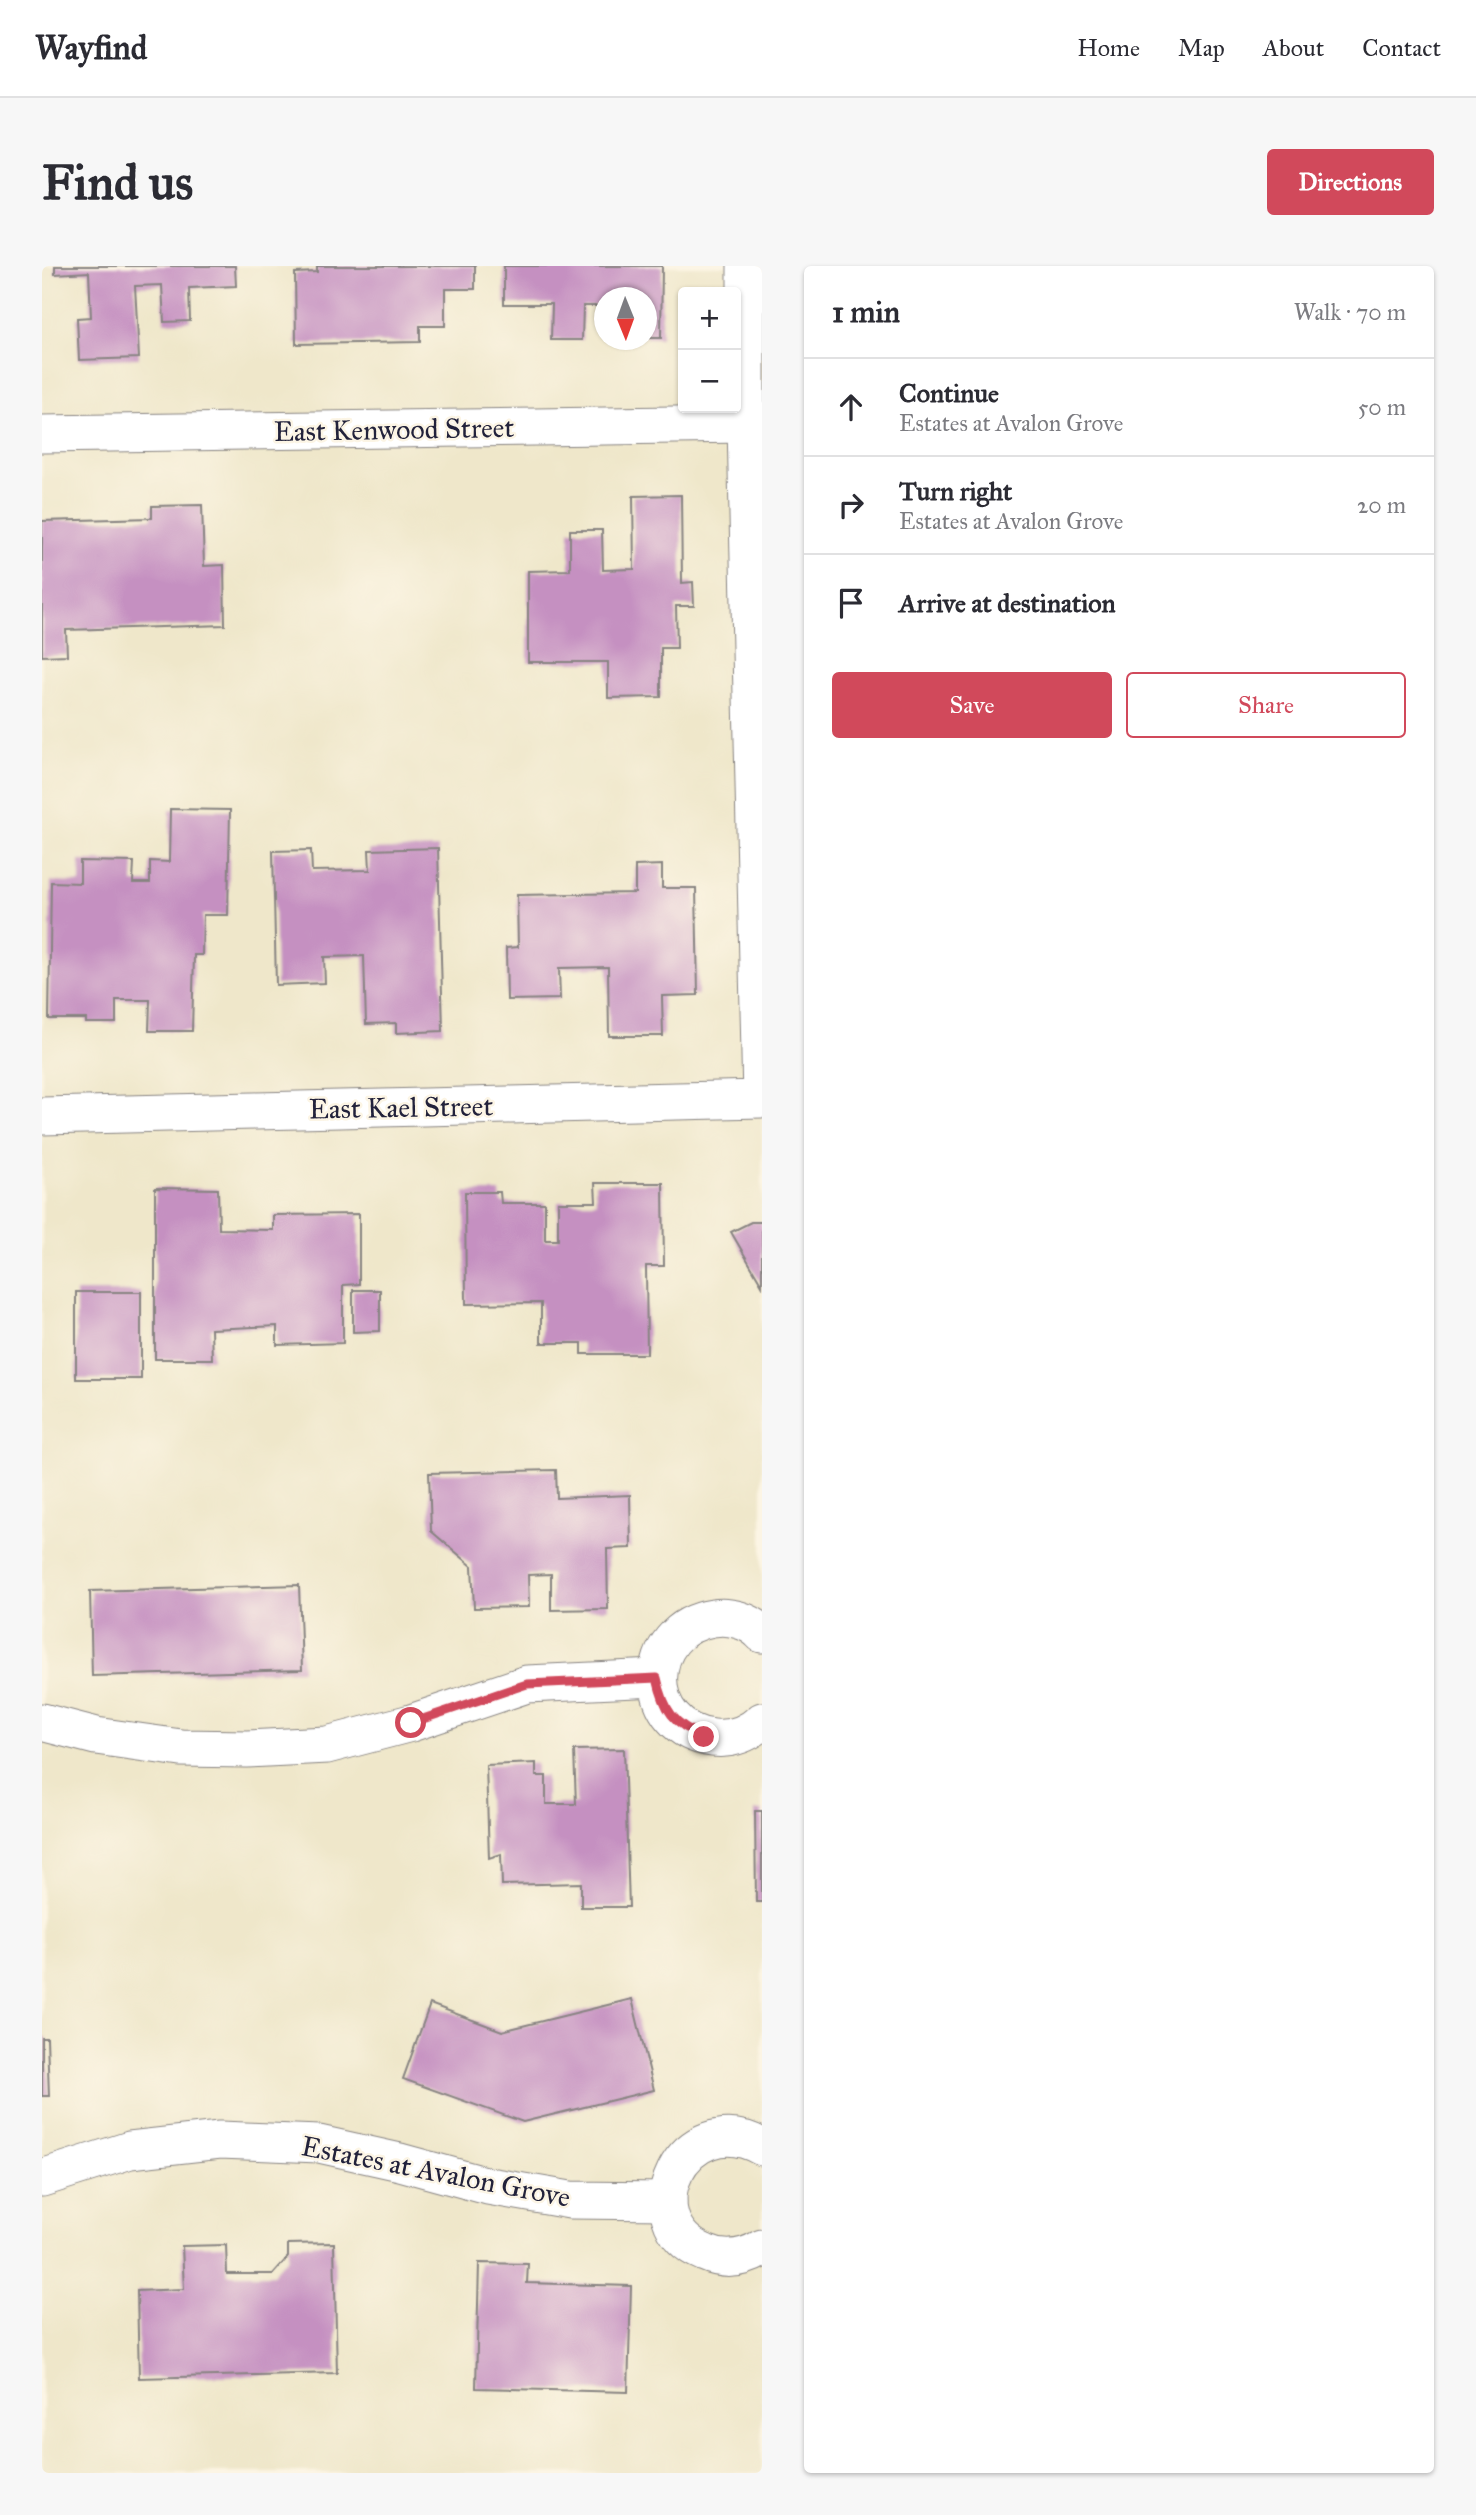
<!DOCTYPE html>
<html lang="en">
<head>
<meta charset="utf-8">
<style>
	:root { --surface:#fff; --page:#f7f7f7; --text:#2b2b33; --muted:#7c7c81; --line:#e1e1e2; --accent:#d1495b }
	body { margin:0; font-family:"IM FELL Great Primer",serif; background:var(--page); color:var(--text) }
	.controls { position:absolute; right:21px; top:21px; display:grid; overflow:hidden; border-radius:7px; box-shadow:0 2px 5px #0004 }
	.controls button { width:63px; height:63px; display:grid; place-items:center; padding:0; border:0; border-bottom:2px solid var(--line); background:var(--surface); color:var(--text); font:35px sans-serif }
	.compass { position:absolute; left:552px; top:21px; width:63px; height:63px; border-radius:50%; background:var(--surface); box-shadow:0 2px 5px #0004; rotate:179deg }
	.stop { position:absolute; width:21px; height:21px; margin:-16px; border:5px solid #d1495b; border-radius:50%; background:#fff }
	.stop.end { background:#d1495b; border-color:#fff; box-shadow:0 2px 7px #0008 }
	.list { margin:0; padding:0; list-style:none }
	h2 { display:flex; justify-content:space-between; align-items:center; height:91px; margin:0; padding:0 28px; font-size:30px }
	h2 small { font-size:23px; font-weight:400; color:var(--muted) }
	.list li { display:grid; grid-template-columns:46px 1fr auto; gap:21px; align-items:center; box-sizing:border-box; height:98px; padding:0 28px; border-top:2px solid var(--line) }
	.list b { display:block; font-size:26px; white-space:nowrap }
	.list p { margin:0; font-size:23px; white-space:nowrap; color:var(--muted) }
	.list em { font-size:23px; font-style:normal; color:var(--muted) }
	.actions { display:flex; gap:14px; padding:21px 28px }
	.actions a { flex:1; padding:16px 0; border:2px solid var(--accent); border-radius:7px; text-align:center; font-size:24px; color:var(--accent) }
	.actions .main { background:var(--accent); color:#fff }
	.icon { flex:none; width:38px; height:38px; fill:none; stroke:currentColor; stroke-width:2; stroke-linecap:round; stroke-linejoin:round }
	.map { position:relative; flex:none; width:720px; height:2207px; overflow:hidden; border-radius:7px }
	header { display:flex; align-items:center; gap:42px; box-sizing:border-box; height:98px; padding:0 35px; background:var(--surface); border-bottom:2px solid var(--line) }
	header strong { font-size:33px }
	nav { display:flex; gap:38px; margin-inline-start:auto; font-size:24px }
	.intro { display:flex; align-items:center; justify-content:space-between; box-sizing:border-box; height:168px; padding:0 42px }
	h1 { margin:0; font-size:49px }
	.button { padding:18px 32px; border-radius:7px; background:var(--accent); color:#fff; font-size:24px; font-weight:700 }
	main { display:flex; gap:42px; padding:0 42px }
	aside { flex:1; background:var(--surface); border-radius:7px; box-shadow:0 2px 5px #0004 }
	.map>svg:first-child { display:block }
	.building { fill:#c590c1 }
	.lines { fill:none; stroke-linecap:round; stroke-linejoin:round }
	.street-casing { stroke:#888482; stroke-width:39 }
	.street { stroke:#fff; stroke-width:37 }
	.route { stroke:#d1495b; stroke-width:9 }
	.labels { text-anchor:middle; stroke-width:5; stroke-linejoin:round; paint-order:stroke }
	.street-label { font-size:28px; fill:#22223b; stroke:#fcf5e5 }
</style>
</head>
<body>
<header>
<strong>Wayfind</strong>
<nav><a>Home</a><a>Map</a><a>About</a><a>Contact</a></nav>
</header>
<div class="intro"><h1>Find us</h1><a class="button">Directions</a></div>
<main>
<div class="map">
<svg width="720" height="2207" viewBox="0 0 720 2207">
	<rect width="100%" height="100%" fill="#fcf5e5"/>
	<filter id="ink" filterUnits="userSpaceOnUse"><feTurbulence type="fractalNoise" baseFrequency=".0143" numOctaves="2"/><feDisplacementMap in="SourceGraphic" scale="14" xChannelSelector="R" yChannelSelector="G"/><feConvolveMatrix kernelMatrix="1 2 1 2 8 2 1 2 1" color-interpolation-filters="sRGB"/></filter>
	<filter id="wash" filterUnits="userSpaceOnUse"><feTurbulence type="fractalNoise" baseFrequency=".00686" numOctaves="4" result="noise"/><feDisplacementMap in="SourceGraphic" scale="28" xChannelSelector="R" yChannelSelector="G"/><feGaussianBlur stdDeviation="1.57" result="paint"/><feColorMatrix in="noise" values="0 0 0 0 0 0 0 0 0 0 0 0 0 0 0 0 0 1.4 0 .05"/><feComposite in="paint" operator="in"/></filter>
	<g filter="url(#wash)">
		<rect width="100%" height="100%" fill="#efe7ca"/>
		<g id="blocks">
			<g class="building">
				<path d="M13 0H193L194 20 147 22 148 55 122 56 120 19 93 20 97 92 37 94 35 52 49 51 47 6 13 8Z"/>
				<path d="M275 0H433V23H403V60H378V76L254 78 253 7 275 6Z"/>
				<path d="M462 0H620L619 72H604V32H562V40H541L540 74H509L510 38H462Z"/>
				<path d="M639 229 640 317 651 316 652 340H634L635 382H619V431L566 432V396H486V305L528 304V264H560L561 304 592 303 591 230Z"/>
				<path d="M160 239 162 300 182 299 183 359 24 364 25 389 0 390V255L110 252V240Z"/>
				<path d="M128 543 188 544 186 649H161L160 689H152L150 765H107L108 734H74V757H44V753H7L9 616 38 617V595L92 596 91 617H108V595L127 596Z"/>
				<path d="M396 582 401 765 354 767V757L324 758 322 690 282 691 283 717 234 719 231 585 269 584 270 605 328 604 327 584Z"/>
				<path d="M620 599V622H654L656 729 620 730 621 770H567L566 701 517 702 518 733 465 734 464 682 476 681 475 629 593 627V600Z"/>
				<path d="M553 917H621L622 1000H604L605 1088H540V1077H499V1037L424 1038 423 926H458L459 937H503V974H516V936H554Z"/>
				<path d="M113 922 176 923 177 963 231 964V949L317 948V1018L301 1019V1077L235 1079V1060L169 1063 170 1093H113Z"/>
				<path d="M709 956H720V1019L689 966Z"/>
				<path d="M311 1024H338V1065L311 1066Z"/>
				<rect x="34" y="1026" width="65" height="87"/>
				<path d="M514 1204 515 1232 588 1229 589 1282 565 1283 566 1343 509 1344V1308L486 1309 487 1341 432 1342 430 1300 389 1265 387 1207Z"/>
				<path d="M257 1319 260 1404 50 1410 48 1325Z"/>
				<path d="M582 1483 587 1641H539V1617L460 1619 459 1588 447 1592 444 1499 494 1497V1510H504V1538H534L532 1484Z"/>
				<path d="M713 1545H720V1636H714Z"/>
				<path d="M590 1733 612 1824 481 1856 361 1813 388 1738 460 1765Z"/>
				<path d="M0 1772H5L7 1830H0Z"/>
				<path d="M292 1977 295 2107 97 2112 95 2025 142 2023 140 1980 184 1979 185 2008H231L246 1991V1978Z"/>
				<path d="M437 1997 486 1998 485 2017 589 2020 586 2126 434 2122Z"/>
			</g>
		</g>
	</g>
	<g filter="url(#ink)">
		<use href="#blocks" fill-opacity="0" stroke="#888482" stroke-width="2"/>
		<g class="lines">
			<g class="street-casing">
				<g id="street">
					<path d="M0 168 704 158"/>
					<path d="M0 850 719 833 704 158V0"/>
					<path d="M720 1368C709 1355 687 1349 671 1352 598 1363 599 1464 671 1472 690 1474 706 1468 720 1455"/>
					<path d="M0 1456 54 1470 139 1482 205 1483 285 1479 369 1457 485 1418 615 1412"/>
					<path d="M720 1881C641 1837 586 1956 663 1987 683 1996 702 1993 720 1982"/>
					<path d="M0 1912 88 1884 178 1874 277 1878 358 1896 446 1920 528 1934 626 1935"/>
				</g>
			</g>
			<use href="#street" class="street"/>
		</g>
	</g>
	<g class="lines" filter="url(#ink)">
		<path class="route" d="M369 1457 485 1418 615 1412C622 1444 631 1458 662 1471"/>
	</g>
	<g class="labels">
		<g class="street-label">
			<text transform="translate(352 163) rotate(-1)" y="10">East Kenwood Street</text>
			<text transform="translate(359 841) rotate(-1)" y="10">East Kael Street</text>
			<text transform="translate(394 1905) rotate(11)" y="10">Estates at Avalon Grove</text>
		</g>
	</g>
</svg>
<div class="controls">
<button>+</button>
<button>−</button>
</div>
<svg class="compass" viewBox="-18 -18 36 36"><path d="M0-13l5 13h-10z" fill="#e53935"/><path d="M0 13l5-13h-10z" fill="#7c7c81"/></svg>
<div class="stop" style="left:369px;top:1457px"></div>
<div class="stop end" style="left:662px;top:1471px"></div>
</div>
<aside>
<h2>1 min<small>Walk · 70 m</small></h2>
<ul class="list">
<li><svg class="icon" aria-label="ahead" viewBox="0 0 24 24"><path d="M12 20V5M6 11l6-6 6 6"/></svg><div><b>Continue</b><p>Estates at Avalon Grove</p></div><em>50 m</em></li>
<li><svg class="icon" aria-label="right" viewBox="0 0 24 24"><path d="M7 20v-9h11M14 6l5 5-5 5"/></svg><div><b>Turn right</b><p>Estates at Avalon Grove</p></div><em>20 m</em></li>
<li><svg class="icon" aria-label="arrive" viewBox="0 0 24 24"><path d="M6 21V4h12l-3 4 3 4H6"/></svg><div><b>Arrive at destination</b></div></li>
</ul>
<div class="actions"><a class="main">Save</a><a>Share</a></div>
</aside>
</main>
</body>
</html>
